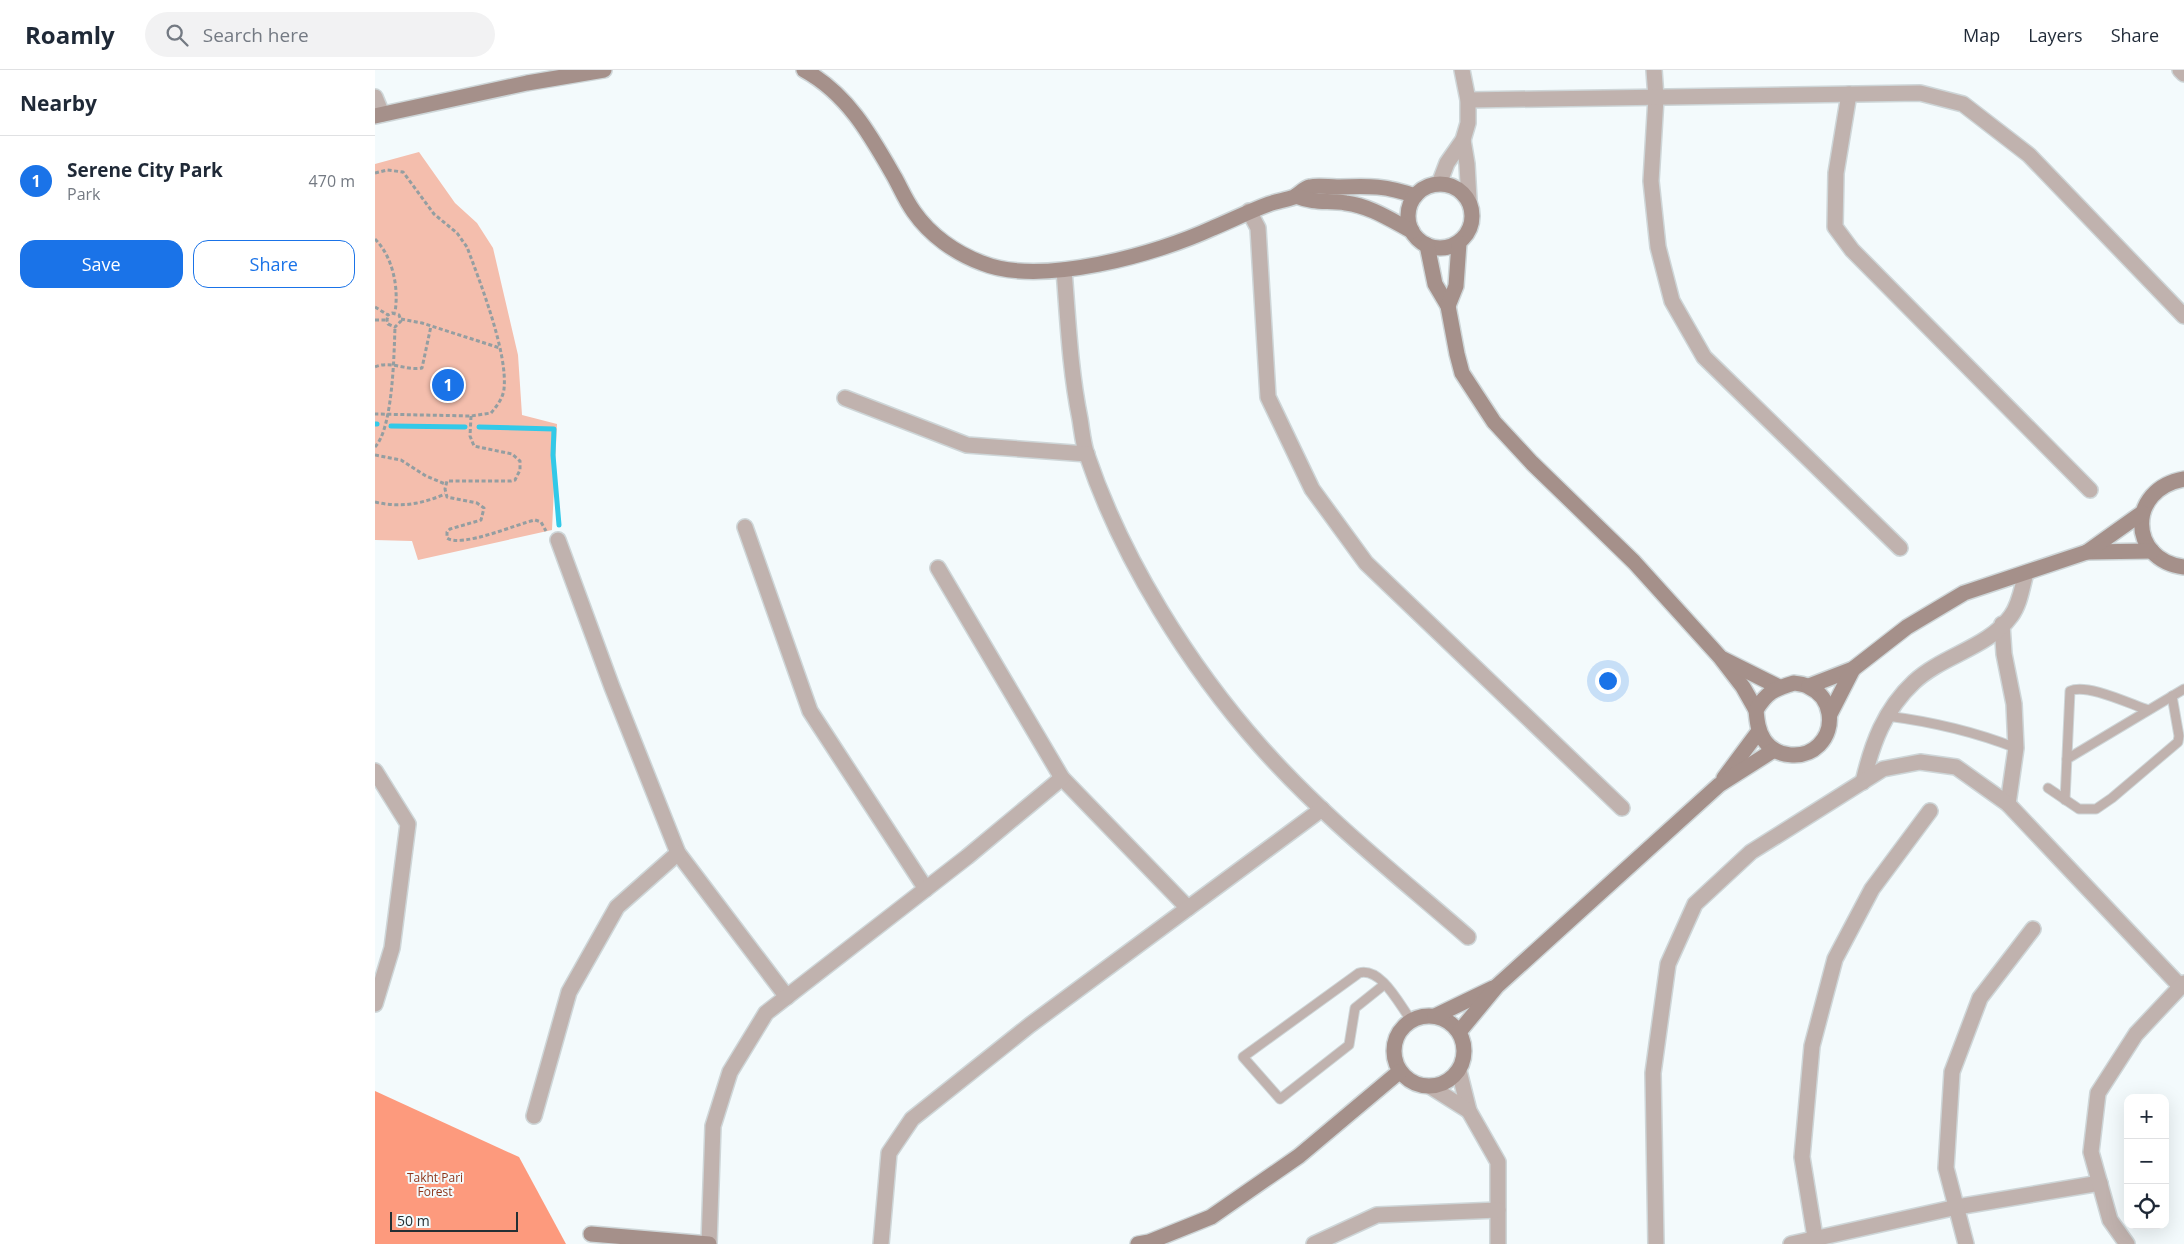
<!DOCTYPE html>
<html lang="en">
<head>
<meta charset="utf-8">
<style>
	:root { --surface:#fff; --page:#f2f2f3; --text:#1f2937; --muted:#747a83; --line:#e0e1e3; --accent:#1a73e8 }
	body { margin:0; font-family:"Open Sans",sans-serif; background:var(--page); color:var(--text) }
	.controls { position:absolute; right:15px; bottom:15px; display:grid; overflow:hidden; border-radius:10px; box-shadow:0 5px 20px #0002 }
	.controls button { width:45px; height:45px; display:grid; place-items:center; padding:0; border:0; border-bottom:1px solid var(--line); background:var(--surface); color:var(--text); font:25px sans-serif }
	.scale { position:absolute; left:15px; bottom:12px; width:128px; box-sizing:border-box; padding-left:5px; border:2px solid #233034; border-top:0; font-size:14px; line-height:18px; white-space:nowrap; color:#233034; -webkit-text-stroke:4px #f3fafc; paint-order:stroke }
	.you { position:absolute; left:1232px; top:610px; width:18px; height:18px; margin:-12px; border:4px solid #fff; border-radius:50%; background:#1a73e8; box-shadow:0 0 0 8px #1a73e833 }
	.badge { display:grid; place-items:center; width:32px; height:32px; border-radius:50%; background:var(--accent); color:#fff; font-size:16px; font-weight:700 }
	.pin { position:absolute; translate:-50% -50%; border:2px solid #fff; box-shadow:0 1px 5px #0006 }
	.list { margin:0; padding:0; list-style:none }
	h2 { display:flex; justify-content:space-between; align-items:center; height:65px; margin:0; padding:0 20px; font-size:21px }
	h2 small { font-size:16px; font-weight:400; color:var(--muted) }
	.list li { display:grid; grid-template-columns:32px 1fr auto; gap:15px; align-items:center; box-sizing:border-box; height:90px; padding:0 20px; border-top:1px solid var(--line) }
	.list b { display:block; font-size:19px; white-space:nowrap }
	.list p { margin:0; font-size:16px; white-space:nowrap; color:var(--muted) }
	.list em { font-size:16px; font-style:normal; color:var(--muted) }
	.actions { display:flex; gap:10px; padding:15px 20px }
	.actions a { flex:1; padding:11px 0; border:1px solid var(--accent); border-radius:15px; text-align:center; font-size:18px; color:var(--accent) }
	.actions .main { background:var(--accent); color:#fff }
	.icon { flex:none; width:28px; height:28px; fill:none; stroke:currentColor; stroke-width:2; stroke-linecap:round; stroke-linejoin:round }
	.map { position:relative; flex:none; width:1809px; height:1174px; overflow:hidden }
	header { display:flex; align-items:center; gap:30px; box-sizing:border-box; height:70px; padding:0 25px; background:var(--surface); border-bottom:1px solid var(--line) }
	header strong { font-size:24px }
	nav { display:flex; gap:28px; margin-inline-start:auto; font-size:18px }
	.search { width:350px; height:45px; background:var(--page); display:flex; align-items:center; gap:12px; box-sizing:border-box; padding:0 18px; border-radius:28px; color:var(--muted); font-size:19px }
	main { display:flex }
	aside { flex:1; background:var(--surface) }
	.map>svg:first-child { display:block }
	.green { fill:#f4bead }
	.forest { fill:#fd9a7d }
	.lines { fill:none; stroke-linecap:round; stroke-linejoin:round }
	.stream { stroke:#32c9e8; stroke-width:5 }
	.lane-casing { stroke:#ced6d8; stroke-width:11 }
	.street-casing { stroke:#ced6d8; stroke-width:18 }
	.secondary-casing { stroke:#ced6d8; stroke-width:18 }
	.path { stroke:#949ea1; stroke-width:3; stroke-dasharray:4 2.5; stroke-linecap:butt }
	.lane { stroke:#c0b2ae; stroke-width:9 }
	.street { stroke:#c0b2ae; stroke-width:15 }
	.secondary { stroke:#a5908a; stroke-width:15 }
	.labels { text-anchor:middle; stroke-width:4; stroke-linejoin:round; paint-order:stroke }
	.park-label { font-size:12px; fill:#8d361b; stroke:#f3fafc }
</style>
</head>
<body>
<header>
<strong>Roamly</strong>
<div class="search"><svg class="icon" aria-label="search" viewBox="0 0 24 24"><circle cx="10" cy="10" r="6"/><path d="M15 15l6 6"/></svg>Search here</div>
<nav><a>Map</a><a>Layers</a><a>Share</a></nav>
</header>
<main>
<aside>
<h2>Nearby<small></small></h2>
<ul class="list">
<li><span class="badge">1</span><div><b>Serene City Park</b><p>Park</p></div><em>470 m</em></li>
</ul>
<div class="actions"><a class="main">Save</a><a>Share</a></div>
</aside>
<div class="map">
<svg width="1809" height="1174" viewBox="0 0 1809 1174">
	<rect width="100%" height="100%" fill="#f3fafc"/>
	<path class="green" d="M44 82 80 133 102 153 118 178 143 285 147 345 182 354 177 460 43 490 37 471 0 470V94Z"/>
	<path class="forest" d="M0 1021 144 1087 191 1174H0Z"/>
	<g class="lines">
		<g class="stream">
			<path d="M0 354H2"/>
			<path d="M16 356 90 357"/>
			<path d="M104 357 179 359 178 385 184 455"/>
		</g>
		<g class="lane-casing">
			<g id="lane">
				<path d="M1512 646C1559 652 1598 661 1641 678"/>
				<path d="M1692 689 1809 619"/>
				<path d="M1673 718 1704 739H1721L1737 728 1803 672 1804 666 1797 626"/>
				<path d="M1690 730 1695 621C1712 613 1755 634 1773 640"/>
				<path d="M1010 914 980 938 974 975 905 1029 868 987 984 903C1006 897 1024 934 1036 950"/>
			</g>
		</g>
		<g class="street-casing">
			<g id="street">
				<path d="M1279 0 1281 28 1276 111 1283 177 1297 231 1329 287 1525 478"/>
				<path d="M1805 0 1809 4"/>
				<path d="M1474 24 1461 103 1460 157 1477 180 1715 420"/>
				<path d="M0 27 7 44"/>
				<path d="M1093 30 1545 23 1588 34 1654 85 1809 246"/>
				<path d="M1088 70 1092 94 1094 130"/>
				<path d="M1064 114 1072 93 1088 70 1093 53V30L1087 0"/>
				<path d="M874 141 883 158 893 327 937 419 991 493 1247 738"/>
				<path d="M689 200C693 250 695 300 705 349 707 361 708 374 712 385 747 489 814 596 886 677 948 747 1023 806 1093 867"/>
				<path d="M470 328 592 375 712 384"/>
				<path d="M370 457 435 641 551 819"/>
				<path d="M183 470 237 617 303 783 412 927"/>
				<path d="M563 498 687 708 813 838"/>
				<path d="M1627 554 1629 584 1639 634 1641 678 1633 734"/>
				<path d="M0 701 33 754 17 878 0 934"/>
				<path d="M1488 712C1497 674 1509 640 1539 612 1568 585 1613 578 1636 546 1645 534 1647 517 1651 503"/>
				<path d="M1084 1001 1094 1041 1123 1092V1174"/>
				<path d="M1056 1017 1094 1041"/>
				<path d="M159 1046 194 922 242 837 303 783"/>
				<path d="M1440 1167 1427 1087 1437 976 1460 889 1497 819 1555 741"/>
				<path d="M334 1174 338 1056 355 1002 391 943 592 787 687 708"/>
				<path d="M506 1174 514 1083 537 1049 655 955 947 739"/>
				<path d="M939 1174 1002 1145 1123 1140"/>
				<path d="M1281 1174 1278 1003 1293 894 1320 834 1376 782 1508 699 1545 692 1581 697 1633 734 1806 917"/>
				<path d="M1416 1174 1582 1137 1725 1113"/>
				<path d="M1591 1174 1571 1098 1577 1002 1605 928 1658 859"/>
				<path d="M1752 1174 1735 1150 1716 1082 1723 1023 1761 964 1809 913"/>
			</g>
		</g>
		<g class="secondary-casing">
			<g id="secondary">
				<path d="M429 0C473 24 496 66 520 108 526 119 531 131 539 142 555 165 580 183 607 193 666 217 782 184 838 158 857 150 875 141 894 134 902 131 911 130 919 127 925 124 929 118 935 117 943 115 953 117 962 117 993 116 1010 115 1040 126"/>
				<path d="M0 46 152 13 229 0"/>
				<circle cx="1065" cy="146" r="32"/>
				<path d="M921 126C941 134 951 130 971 133 995 136 1016 150 1037 161"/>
				<path d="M1052 175 1060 214 1073 236 1082 284 1087 303 1119 352 1157 393 1259 492 1345 587 1368 617 1381 640"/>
				<path d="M1073 236 1081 216 1084 173"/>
				<path d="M1809 409C1752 419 1753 490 1809 497"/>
				<path d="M1712 482 1777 481"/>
				<path d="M1348 589 1404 617"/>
				<path d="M1419 613C1424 614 1430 614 1434 617 1457 627 1461 658 1444 675 1429 690 1401 688 1389 670 1383 661 1382 651 1381 640 1392 622 1399 619 1419 613Z"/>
				<path d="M1434 616 1478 599 1532 557 1589 523 1712 482 1767 443"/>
				<path d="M1455 644 1478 599"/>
				<path d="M1349 708 1384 661"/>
				<circle cx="1054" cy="981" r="35"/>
				<path d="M1060 946 1118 918"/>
				<path d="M1084 962 1122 916 1344 715 1399 680"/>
				<path d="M216 1164 334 1174"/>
				<path d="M763 1174 774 1172 836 1147 924 1086 1024 1002"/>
			</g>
		</g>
		<g class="path">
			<path d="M0 103 12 100 28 102 59 144 82 163 92 177C105 212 133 283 129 319 128 328 122 336 116 343L96 346 0 344"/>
			<path d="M0 169C18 187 24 218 20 242"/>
			<path d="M0 237 13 245 17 243 24 245 26 251 20 257 13 254 12 250 13 245"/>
			<path d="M26 249 47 253 125 278"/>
			<path d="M0 250H12"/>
			<path d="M0 297C15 290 31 301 47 298L56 256"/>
			<path d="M96 346 95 366 99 376 137 384 145 391V400L140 410 136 411H72L70 419 72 427 102 433 109 438 106 450 75 459 72 462V468C87 478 142 454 160 450L166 452 171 461"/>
			<path d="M0 377C18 358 19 284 20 257"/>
			<path d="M0 385 26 390 51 406 70 414"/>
			<path d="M0 432C25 438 47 434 70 424"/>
		</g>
		<use href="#lane" class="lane"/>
		<use href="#street" class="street"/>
		<use href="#secondary" class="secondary"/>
	</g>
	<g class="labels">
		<g class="park-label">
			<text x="60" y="1112">Takht Pari<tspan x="60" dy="14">Forest</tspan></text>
		</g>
	</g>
</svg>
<div class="controls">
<button>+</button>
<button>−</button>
<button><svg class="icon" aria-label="locate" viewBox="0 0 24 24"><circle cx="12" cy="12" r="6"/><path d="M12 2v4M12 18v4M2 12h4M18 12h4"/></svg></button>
</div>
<div class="scale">50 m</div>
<div class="you"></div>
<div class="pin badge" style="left:73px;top:315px">1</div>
</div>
</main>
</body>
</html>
